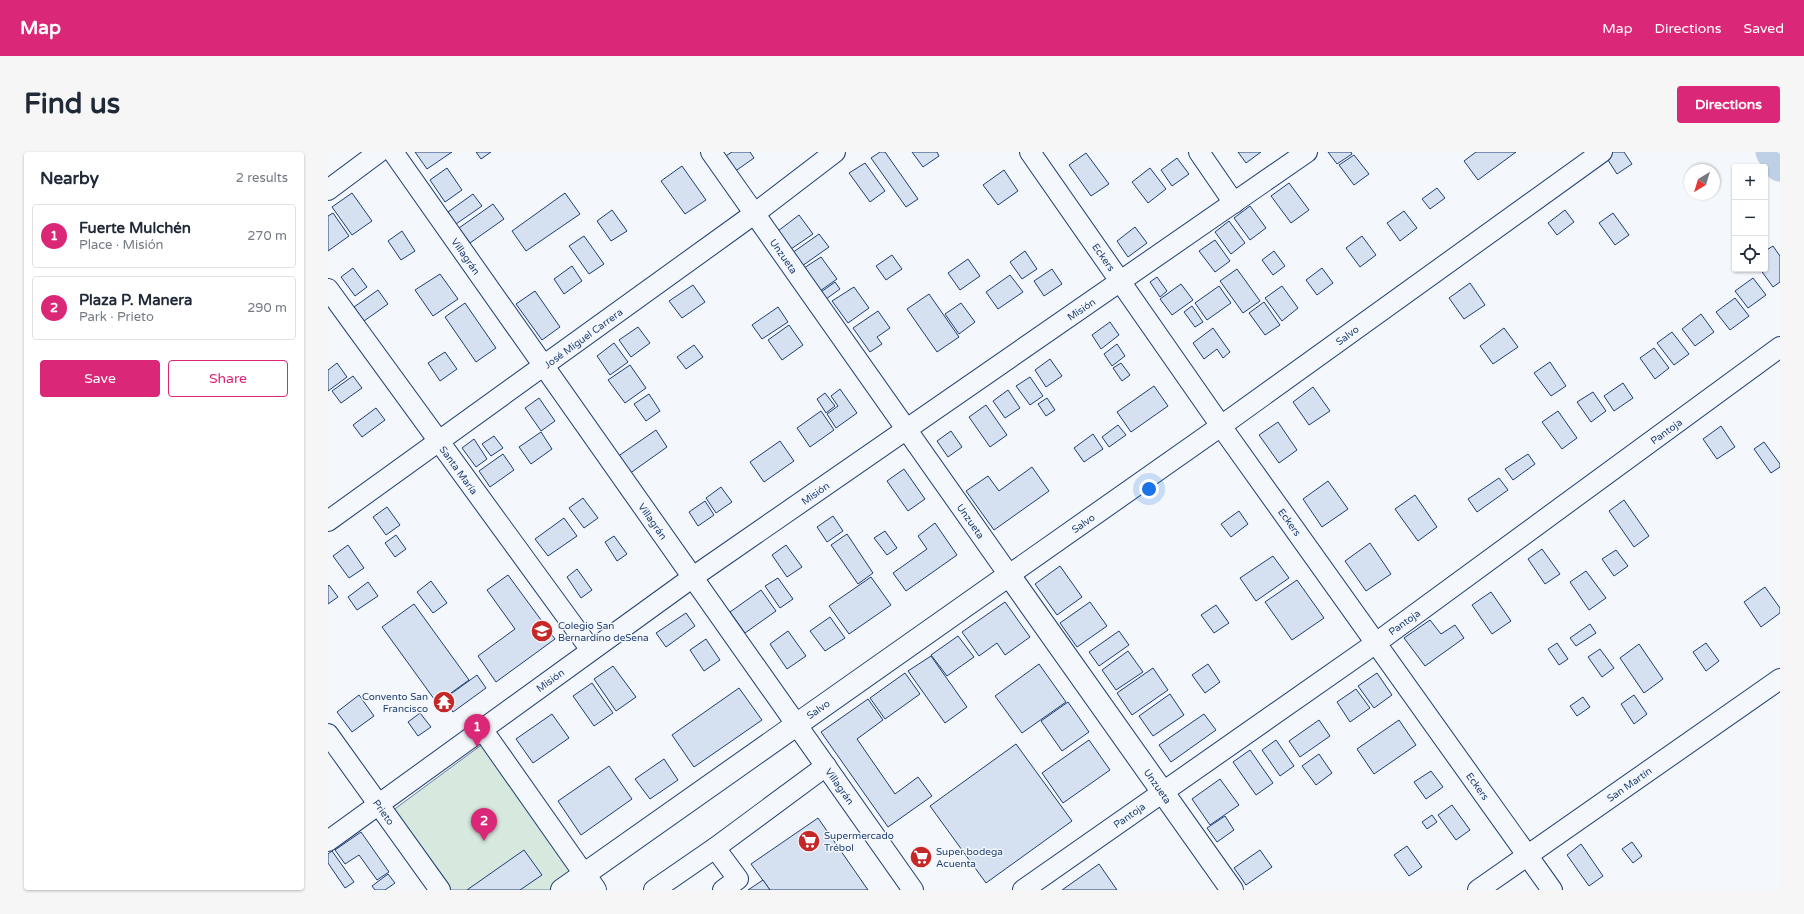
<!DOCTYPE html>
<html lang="en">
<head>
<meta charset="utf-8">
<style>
	:root { --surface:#fff; --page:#f6f6f7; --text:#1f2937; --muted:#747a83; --line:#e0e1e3; --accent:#db2777 }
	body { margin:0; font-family:"Varela Round",sans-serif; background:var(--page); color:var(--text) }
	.controls { position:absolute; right:12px; top:12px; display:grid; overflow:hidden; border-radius:4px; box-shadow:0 1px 3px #0004 }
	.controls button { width:36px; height:36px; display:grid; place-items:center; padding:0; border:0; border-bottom:1px solid var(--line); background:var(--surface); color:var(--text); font:20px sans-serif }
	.compass { position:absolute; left:1356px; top:12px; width:36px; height:36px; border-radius:50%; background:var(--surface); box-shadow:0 1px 3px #0004; rotate:218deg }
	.you { position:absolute; left:821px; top:337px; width:14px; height:14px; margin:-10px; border:3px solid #fff; border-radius:50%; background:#1a73e8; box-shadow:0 0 0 6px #1a73e833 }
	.badge { display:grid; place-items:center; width:26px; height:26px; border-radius:50%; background:var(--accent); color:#fff; font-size:13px; font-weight:700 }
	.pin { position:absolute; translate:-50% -33px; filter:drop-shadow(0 1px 2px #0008) }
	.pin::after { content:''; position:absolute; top:21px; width:14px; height:12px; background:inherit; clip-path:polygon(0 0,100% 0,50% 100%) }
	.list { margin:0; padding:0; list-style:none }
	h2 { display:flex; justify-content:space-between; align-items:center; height:52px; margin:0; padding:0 16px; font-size:17px }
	h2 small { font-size:13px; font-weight:400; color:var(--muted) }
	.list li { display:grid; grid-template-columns:26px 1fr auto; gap:12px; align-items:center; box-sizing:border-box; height:64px; margin:0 8px 8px; padding:0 8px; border:1px solid var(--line); border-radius:4px }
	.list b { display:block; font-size:15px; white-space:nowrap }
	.list p { margin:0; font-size:13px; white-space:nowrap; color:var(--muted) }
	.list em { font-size:13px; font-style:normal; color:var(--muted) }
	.actions { display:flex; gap:8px; padding:12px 16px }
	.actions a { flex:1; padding:9px 0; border:1px solid var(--accent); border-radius:4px; text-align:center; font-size:14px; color:var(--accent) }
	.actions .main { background:var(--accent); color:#fff }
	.icon { flex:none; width:22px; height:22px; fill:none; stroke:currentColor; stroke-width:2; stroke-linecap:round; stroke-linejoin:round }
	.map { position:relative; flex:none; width:1452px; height:738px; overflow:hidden; border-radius:4px }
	header { display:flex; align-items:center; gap:24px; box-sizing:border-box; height:56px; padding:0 20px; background:var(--accent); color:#fff }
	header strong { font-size:19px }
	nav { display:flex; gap:22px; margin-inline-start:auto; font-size:14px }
	.intro { display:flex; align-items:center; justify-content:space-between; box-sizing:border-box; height:96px; padding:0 24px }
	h1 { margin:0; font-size:28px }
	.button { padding:10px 18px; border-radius:4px; background:var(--accent); color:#fff; font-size:14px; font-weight:700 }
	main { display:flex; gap:24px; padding:0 24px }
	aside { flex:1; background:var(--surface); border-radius:4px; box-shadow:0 1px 3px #0004 }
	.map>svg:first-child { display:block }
	.green { fill:#d7e8df; stroke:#687fa3 }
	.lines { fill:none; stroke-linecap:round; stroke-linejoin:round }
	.river { stroke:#bed0e5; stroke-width:31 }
	.building { fill:#d5e0f0; stroke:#1d3f73 }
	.minor-casing { stroke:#1d3f73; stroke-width:22 }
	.major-casing { stroke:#1d3f73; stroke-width:24 }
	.minor { stroke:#f4f7fb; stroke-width:20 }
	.major { stroke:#f4f7fb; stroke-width:22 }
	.labels { text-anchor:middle; stroke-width:3; stroke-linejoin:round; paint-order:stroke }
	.street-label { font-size:10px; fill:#1d3f73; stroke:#f4f7fb }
	.poi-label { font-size:10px; fill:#1d3f73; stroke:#f4f7fb; text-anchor:start }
</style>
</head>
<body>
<header>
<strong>Map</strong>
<nav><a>Map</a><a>Directions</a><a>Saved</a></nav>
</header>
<div class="intro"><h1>Find us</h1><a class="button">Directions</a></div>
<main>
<aside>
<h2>Nearby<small>2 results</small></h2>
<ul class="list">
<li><span class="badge">1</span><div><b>Fuerte Mulchén</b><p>Place · Misión</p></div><em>270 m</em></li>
<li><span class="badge">2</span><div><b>Plaza P. Manera</b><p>Park · Prieto</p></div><em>290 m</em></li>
</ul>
<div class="actions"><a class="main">Save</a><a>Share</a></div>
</aside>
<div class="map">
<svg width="1452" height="738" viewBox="0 0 1452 738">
	<rect width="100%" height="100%" fill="#f4f7fb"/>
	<path class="green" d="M156 591 249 719 222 738H121L64 659Z"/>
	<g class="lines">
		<path class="river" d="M1443 0 1452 14"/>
	</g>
	<g class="building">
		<path d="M87 0H124L99 17Z"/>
		<path d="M148 0H163L153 7Z"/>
		<path d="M404 0H422L426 6 406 20 396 5Z"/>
		<path d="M552 0H557L590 47 578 55 543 6Z"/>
		<path d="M584 0H609L611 4 595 15Z"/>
		<path d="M910 0H933L918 11Z"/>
		<path d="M1000 0H1023L1024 2 1009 12Z"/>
		<path d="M1148 0H1188L1150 28 1136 9Z"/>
		<path d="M1285 0H1296L1304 12 1289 22 1278 5Z"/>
		<path d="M758 1 781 32 763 44 741 13Z"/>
		<path d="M1026 3 1041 22 1026 33 1011 13Z"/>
		<path d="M849 6 861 22 844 34 833 18Z"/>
		<path d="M537 11 557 39 542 50 521 21Z"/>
		<path d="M354 14 378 48 357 62 333 29Z"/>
		<path d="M119 16 134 38 117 50 102 28Z"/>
		<path d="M822 16 838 37 820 51 804 30Z"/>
		<path d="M676 18 690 39 670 53 655 33Z"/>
		<path d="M961 31 981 58 963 71 943 44Z"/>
		<path d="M1109 36 1117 46 1102 57 1094 47Z"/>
		<path d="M24 41 44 69 24 83 4 55Z"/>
		<path d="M237 41 252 62 198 99 184 79Z"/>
		<path d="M145 42 154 54 128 72 120 60Z"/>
		<path d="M165 52 176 67 142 91 131 76Z"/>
		<path d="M922 54 938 76 922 88 906 66Z"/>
		<path d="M284 58 299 79 283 89 269 69Z"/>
		<path d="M1237 58 1246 70 1229 83 1220 71Z"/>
		<path d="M1076 59 1089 76 1072 89 1059 71Z"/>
		<path d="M5 61 21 84 0 99V64Z"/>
		<path d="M1285 61 1301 83 1287 93 1271 71Z"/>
		<path d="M471 63 485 82 463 97 450 79Z"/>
		<path d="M901 69 917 91 903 102 887 80Z"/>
		<path d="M807 75 819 91 800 105 789 89Z"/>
		<path d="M74 79 87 99 73 108 60 89Z"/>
		<path d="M491 82 501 95 474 114 464 101Z"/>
		<path d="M256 84 276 112 261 122 241 94Z"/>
		<path d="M1034 84 1048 103 1032 115 1018 96Z"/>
		<path d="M887 88 902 109 887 120 871 99Z"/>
		<path d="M1445 94 1452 104V130L1445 135 1432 117H1437V99Z"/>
		<path d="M697 99 709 117 694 127 682 110Z"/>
		<path d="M946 99 957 114 945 123 934 108Z"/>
		<path d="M564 103 574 117 558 128 548 114Z"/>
		<path d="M493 105 509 127 492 139 476 116Z"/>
		<path d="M640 107 652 124 632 138 620 121Z"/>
		<path d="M244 114 254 129 236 142 226 127Z"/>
		<path d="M25 116 39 135 27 144 13 125Z"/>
		<path d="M994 116 1005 131 989 143 978 128Z"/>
		<path d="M724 117 734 132 716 144 706 129Z"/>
		<path d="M909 117 932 149 915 161 892 129Z"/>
		<path d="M112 122 130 147 105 164 87 138Z"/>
		<path d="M682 123 695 140 670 157 658 140Z"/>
		<path d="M829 125 839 139 832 145 822 130Z"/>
		<path d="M1425 126 1438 143 1420 156 1407 139Z"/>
		<path d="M507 130 512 137 498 147 493 140Z"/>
		<path d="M1142 131 1157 153 1136 167 1121 146Z"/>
		<path d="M853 132 865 148 844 163 832 147Z"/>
		<path d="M365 133 377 150 354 166 341 149Z"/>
		<path d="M891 134 903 151 879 168 867 151Z"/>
		<path d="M954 134 970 156 954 169 937 146Z"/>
		<path d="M526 135 541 156 520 171 504 149Z"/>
		<path d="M50 138 60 152 36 169 26 155Z"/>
		<path d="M207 139 232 175 214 188 188 152Z"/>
		<path d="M601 142 631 185 609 200 579 157Z"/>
		<path d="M1407 146 1421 164 1402 178 1388 160Z"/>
		<path d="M936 150 952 173 937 183 921 161Z"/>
		<path d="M137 151 168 196 148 210 117 165Z"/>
		<path d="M633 151 647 170 631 182 617 162Z"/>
		<path d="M864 154 875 170 867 175 856 160Z"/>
		<path d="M450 155 460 170 434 187 424 173Z"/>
		<path d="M550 159 562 176 549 185 554 192 542 200 525 176Z"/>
		<path d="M1373 162 1386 180 1367 194 1354 177Z"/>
		<path d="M782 170 791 183 773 197 764 183Z"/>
		<path d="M461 173 475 193 454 208 440 188Z"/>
		<path d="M310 175 322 191 303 205 291 188Z"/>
		<path d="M885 176 902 200 895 206 889 197 876 207 865 191Z"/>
		<path d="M1176 176 1190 195 1165 212 1152 194Z"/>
		<path d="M1344 180 1361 202 1346 213 1329 191Z"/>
		<path d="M286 191 300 210 282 223 269 204Z"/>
		<path d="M789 192 797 204 784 214 776 202Z"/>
		<path d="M366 193 375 205 358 217 349 205Z"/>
		<path d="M1326 196 1341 216 1327 227 1312 206Z"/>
		<path d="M117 200 129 217 112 229 100 211Z"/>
		<path d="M722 207 734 224 718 235 707 218Z"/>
		<path d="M1222 210 1238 234 1223 244 1206 221Z"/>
		<path d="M9 211 19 225 0 239V218Z"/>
		<path d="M793 211 802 223 794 229 785 216Z"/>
		<path d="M302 213 318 236 297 251 280 228Z"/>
		<path d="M25 224 34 236 13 251 4 239Z"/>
		<path d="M702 225 715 244 702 253 688 234Z"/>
		<path d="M1295 231 1305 246 1286 259 1276 244Z"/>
		<path d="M826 234 840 254 803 280 789 260Z"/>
		<path d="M985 235 1002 259 981 273 965 250Z"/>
		<path d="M512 237 529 261 508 276 499 262 510 254 503 244Z"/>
		<path d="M680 238 692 256 677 266 665 249Z"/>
		<path d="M1265 240 1278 259 1263 270 1249 250Z"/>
		<path d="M497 241 507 254 498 261 489 247Z"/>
		<path d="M321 242 332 259 318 269 306 252Z"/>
		<path d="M211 246 227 269 213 279 197 256Z"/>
		<path d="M719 246 727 258 718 264 710 252Z"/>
		<path d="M658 253 679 283 662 295 641 265Z"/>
		<path d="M48 256 57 268 34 285 25 273Z"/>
		<path d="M493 259 506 278 482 295 469 276Z"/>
		<path d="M1230 259 1249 286 1234 297 1214 270Z"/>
		<path d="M950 270 969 298 951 311 931 283Z"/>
		<path d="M790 273 798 283 781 295 774 285Z"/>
		<path d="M1393 274 1407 295 1389 307 1375 287Z"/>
		<path d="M328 278 339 295 301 322 289 305Z"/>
		<path d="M623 279 634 295 620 305 609 289Z"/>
		<path d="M213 280 224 297 203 312 191 295Z"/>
		<path d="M765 282 775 297 756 310 746 296Z"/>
		<path d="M166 284 175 296 163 304 154 292Z"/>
		<path d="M146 287 159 307 148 315 134 296Z"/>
		<path d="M452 289 466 309 436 330 422 310Z"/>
		<path d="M1436 290 1452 312V315L1443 321 1426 297Z"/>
		<path d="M175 302 186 318 162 335 151 319Z"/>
		<path d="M1200 302 1207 312 1185 328 1177 317Z"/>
		<path d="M704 315 721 339 666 378 638 339 660 324 671 339Z"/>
		<path d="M576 317 597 347 580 359 559 329Z"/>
		<path d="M1171 326 1180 338 1149 360 1140 347Z"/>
		<path d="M1000 329 1020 357 994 375 975 347Z"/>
		<path d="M393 335 404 350 388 361 378 346Z"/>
		<path d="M1087 343 1109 375 1090 389 1067 357Z"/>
		<path d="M255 346 270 366 256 376 241 356Z"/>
		<path d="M1296 348 1321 384 1306 395 1281 359Z"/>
		<path d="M377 349 386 363 370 374 361 360Z"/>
		<path d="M59 355 72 373 58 383 45 365Z"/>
		<path d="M911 359 920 372 903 385 893 372Z"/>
		<path d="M505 364 515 379 499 390 489 375Z"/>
		<path d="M236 366 249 384 220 404 207 387Z"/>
		<path d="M607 371 629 403 578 439 565 421 599 397 590 384Z"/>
		<path d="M557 379 569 396 559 403 546 386Z"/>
		<path d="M519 382 545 421 530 432 503 393Z"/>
		<path d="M68 383 78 397 67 405 57 391Z"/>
		<path d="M286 384 299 402 289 409 277 390Z"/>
		<path d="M1042 391 1063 422 1038 439 1017 409Z"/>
		<path d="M20 393 36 416 21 426 5 404Z"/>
		<path d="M458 393 474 415 459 425 444 403Z"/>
		<path d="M1214 397 1232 422 1217 432 1200 407Z"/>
		<path d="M1288 398 1300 414 1286 424 1274 407Z"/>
		<path d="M945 404 961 426 928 449 912 426Z"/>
		<path d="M732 414 754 445 729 463 707 432Z"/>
		<path d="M249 417 264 438 253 446 239 425Z"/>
		<path d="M1258 419 1278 446 1261 458 1242 430Z"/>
		<path d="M180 423 227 487 168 530 150 504 187 477 159 438Z"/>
		<path d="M543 425 563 453 521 482 501 454Z"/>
		<path d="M450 426 465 447 452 456 437 434Z"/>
		<path d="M969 428 996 466 964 488 937 450Z"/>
		<path d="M103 429 119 451 105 461 89 440Z"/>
		<path d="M40 430 50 444 29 458 20 445Z"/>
		<path d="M1 433 10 445 0 452V434Z"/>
		<path d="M1437 435 1452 456V461L1433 475 1416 450Z"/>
		<path d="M433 438 448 459 417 481 402 460Z"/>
		<path d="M1163 440 1183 469 1164 482 1144 453Z"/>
		<path d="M677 450 702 485 677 503 669 491 651 504 634 480Z"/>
		<path d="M762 450 779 474 749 495 732 471Z"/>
		<path d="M86 452 141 528 109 551 54 475Z"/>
		<path d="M888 453 901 471 886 481 873 463Z"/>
		<path d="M358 461 367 474 338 495 328 481Z"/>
		<path d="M502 465 517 486 497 499 482 479Z"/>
		<path d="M1102 468 1113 482 1127 473 1136 486 1097 514 1076 486Z"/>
		<path d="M1262 472 1268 481 1248 494 1242 486Z"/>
		<path d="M460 479 478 504 459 517 442 492Z"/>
		<path d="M791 479 801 493 771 514 761 500Z"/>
		<path d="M630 484 646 505 619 524 603 503Z"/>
		<path d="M378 487 392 508 376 519 362 498Z"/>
		<path d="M1229 491 1240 507 1231 513 1220 497Z"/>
		<path d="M1378 491 1391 509 1378 519 1365 500Z"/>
		<path d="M1311 492 1335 527 1316 541 1292 506Z"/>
		<path d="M1272 497 1286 516 1274 525 1260 505Z"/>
		<path d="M800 499 815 520 788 538 774 518Z"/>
		<path d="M603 504 639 555 617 571 580 519Z"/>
		<path d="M711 512 738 550 694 581 667 544Z"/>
		<path d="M880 512 892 530 877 541 864 523Z"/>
		<path d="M285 514 308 545 288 559 266 527Z"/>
		<path d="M825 516 840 538 804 563 789 541Z"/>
		<path d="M577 521 592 542 557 567 542 546Z"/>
		<path d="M1049 521 1064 543 1046 556 1030 534Z"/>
		<path d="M149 523 158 536 125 560 116 547Z"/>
		<path d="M264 531 285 561 266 574 245 544Z"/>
		<path d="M411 536 434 568 366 615 344 583Z"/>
		<path d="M1028 537 1042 556 1022 570 1009 550Z"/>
		<path d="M842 542 856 563 825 584 811 564Z"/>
		<path d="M31 543 46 564 24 580 9 560Z"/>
		<path d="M1306 543 1319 562 1306 572 1293 552Z"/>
		<path d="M1255 545 1262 555 1249 564 1242 554Z"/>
		<path d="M540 547 555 568 529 587 567 642 590 625 604 644 560 675 493 580Z"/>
		<path d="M740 550 761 580 734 599 713 569Z"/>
		<path d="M92 561 103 575 90 584 80 570Z"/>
		<path d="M224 562 241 586 205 611 188 587Z"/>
		<path d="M876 562 888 578 843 610 831 593Z"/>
		<path d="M991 568 1002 584 972 605 961 589Z"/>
		<path d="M1071 568 1088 593 1046 622 1029 597Z"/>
		<path d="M761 588 782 618 735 651 714 621Z"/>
		<path d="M948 588 966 614 952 624 934 598Z"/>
		<path d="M688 592 744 669 658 731 602 654Z"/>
		<path d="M922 598 945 631 928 643 905 610Z"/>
		<path d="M991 602 1004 621 988 633 974 614Z"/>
		<path d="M336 607 350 628 322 647 307 627Z"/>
		<path d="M281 614 304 647 253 683 230 649Z"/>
		<path d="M1103 619 1115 635 1098 647 1086 630Z"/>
		<path d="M892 627 911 653 882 673 864 647Z"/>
		<path d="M1124 653 1142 678 1128 688 1110 663Z"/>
		<path d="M1104 663 1109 670 1099 677 1094 670Z"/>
		<path d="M897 664 906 678 889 690 879 676Z"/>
		<path d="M490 666 540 738H442L423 712Z"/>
		<path d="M33 680 61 720 49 728 31 703 17 712 7 698Z"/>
		<path d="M1304 690 1314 704 1305 711 1294 697Z"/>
		<path d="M1253 692 1275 724 1261 734 1239 703Z"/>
		<path d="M1079 694 1094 715 1081 724 1066 703Z"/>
		<path d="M196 698 214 723 192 738H139Z"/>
		<path d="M932 698 944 715 918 733 906 716Z"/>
		<path d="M4 699 26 730 17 736 0 711V702Z"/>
		<path d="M771 712 789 738H734Z"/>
		<path d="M60 722 67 731 57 738H47L44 734Z"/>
		<path d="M435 728 442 738H420Z"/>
	</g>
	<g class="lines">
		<g class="minor-casing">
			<g id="minor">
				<path d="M65 0 585 738"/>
				<path d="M383 0 681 423 893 274 1274 0"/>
				<path d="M702 0 900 284 1224 738"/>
				<path d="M871 0 906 51"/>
				<path d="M0 38 51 0"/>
				<path d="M0 137 263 498"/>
				<path d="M0 369 426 62 507 0"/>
				<path d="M154 577 256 722"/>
				<path d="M0 582 112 738"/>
				<path d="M0 689 365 425 979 0"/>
				<path d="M387 696 410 727 395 738"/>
				<path d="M326 738 387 696 498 614"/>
				<path d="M695 738 1048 491 1452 195"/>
				<path d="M1150 738 1452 527"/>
			</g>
		</g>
		<g class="major-casing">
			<g id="major">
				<path d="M256 722 267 738"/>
				<path d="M234 738 681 423 904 738"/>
			</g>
		</g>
		<use href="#minor" class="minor"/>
		<use href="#major" class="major"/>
	</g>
	<defs>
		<g id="school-disc" transform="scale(1.15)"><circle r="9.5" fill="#c62828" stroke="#f4f7fb"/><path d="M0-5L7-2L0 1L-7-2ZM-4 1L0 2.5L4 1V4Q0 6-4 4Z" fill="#fff"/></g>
		<g id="temple-disc" transform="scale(1.15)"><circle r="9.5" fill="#c62828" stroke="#f4f7fb"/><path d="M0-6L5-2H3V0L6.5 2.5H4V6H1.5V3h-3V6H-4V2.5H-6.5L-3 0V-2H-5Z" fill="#fff"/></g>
		<g id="supermarket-disc" transform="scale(1.15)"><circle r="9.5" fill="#c62828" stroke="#f4f7fb"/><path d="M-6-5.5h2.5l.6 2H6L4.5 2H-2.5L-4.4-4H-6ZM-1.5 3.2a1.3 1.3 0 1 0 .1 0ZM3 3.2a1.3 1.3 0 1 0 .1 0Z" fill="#fff"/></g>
	</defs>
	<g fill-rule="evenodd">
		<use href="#school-disc" x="214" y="479"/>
		<use href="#temple-disc" x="116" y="550"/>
		<use href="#supermarket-disc" x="481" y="689"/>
		<use href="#supermarket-disc" x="593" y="705"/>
	</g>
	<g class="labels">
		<g class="street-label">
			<text transform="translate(138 104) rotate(55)" y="4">Villagrán</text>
			<text transform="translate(456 104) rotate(55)" y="4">Unzueta</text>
			<text transform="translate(776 105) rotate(55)" y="4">Eckers</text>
			<text transform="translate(753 157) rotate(-34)" y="4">Misión</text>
			<text transform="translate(1019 183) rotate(-36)" y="4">Salvo</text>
			<text transform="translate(255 186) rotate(-36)" y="4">José Miguel Carrera</text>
			<text transform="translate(1338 279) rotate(-36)" y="4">Pantoja</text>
			<text transform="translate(131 318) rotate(54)" y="4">Santa María</text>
			<text transform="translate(487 341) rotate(-35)" y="4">Misión</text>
			<text transform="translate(325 369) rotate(55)" y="4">Villagrán</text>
			<text transform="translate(643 369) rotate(55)" y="4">Unzueta</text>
			<text transform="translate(962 370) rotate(54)" y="4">Eckers</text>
			<text transform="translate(755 371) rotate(-35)" y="4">Salvo</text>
			<text transform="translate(1076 470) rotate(-36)" y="4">Pantoja</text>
			<text transform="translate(222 528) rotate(-36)" y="4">Misión</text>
			<text transform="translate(490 557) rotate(-35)" y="4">Salvo</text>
			<text transform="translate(1301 632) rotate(-35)" y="4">San Martín</text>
			<text transform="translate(512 634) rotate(55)" y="4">Villagrán</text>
			<text transform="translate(830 634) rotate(55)" y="4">Unzueta</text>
			<text transform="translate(1150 634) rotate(54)" y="4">Eckers</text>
			<text transform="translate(56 660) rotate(54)" y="4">Prieto</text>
			<text transform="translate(801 663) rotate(-35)" y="4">Pantoja</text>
		</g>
		<g class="poi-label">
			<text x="230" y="477">Colegio San<tspan x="230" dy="12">Bernardino deSena</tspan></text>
			<text x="100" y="548" text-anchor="end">Convento San<tspan x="100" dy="12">Francisco</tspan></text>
			<text x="496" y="687">Supermercado<tspan x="496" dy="12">Trébol</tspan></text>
			<text x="608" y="703">Super bodega<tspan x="608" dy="12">Acuenta</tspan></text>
		</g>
	</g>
</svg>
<div class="controls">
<button>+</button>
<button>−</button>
<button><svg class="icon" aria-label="locate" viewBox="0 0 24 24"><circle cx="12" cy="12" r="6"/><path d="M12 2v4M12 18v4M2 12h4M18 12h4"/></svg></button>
</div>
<svg class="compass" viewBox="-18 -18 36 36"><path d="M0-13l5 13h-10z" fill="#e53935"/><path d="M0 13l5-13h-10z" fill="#747a83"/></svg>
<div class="you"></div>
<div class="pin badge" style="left:149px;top:595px">1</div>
<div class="pin badge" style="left:156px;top:689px">2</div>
</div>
</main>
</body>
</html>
